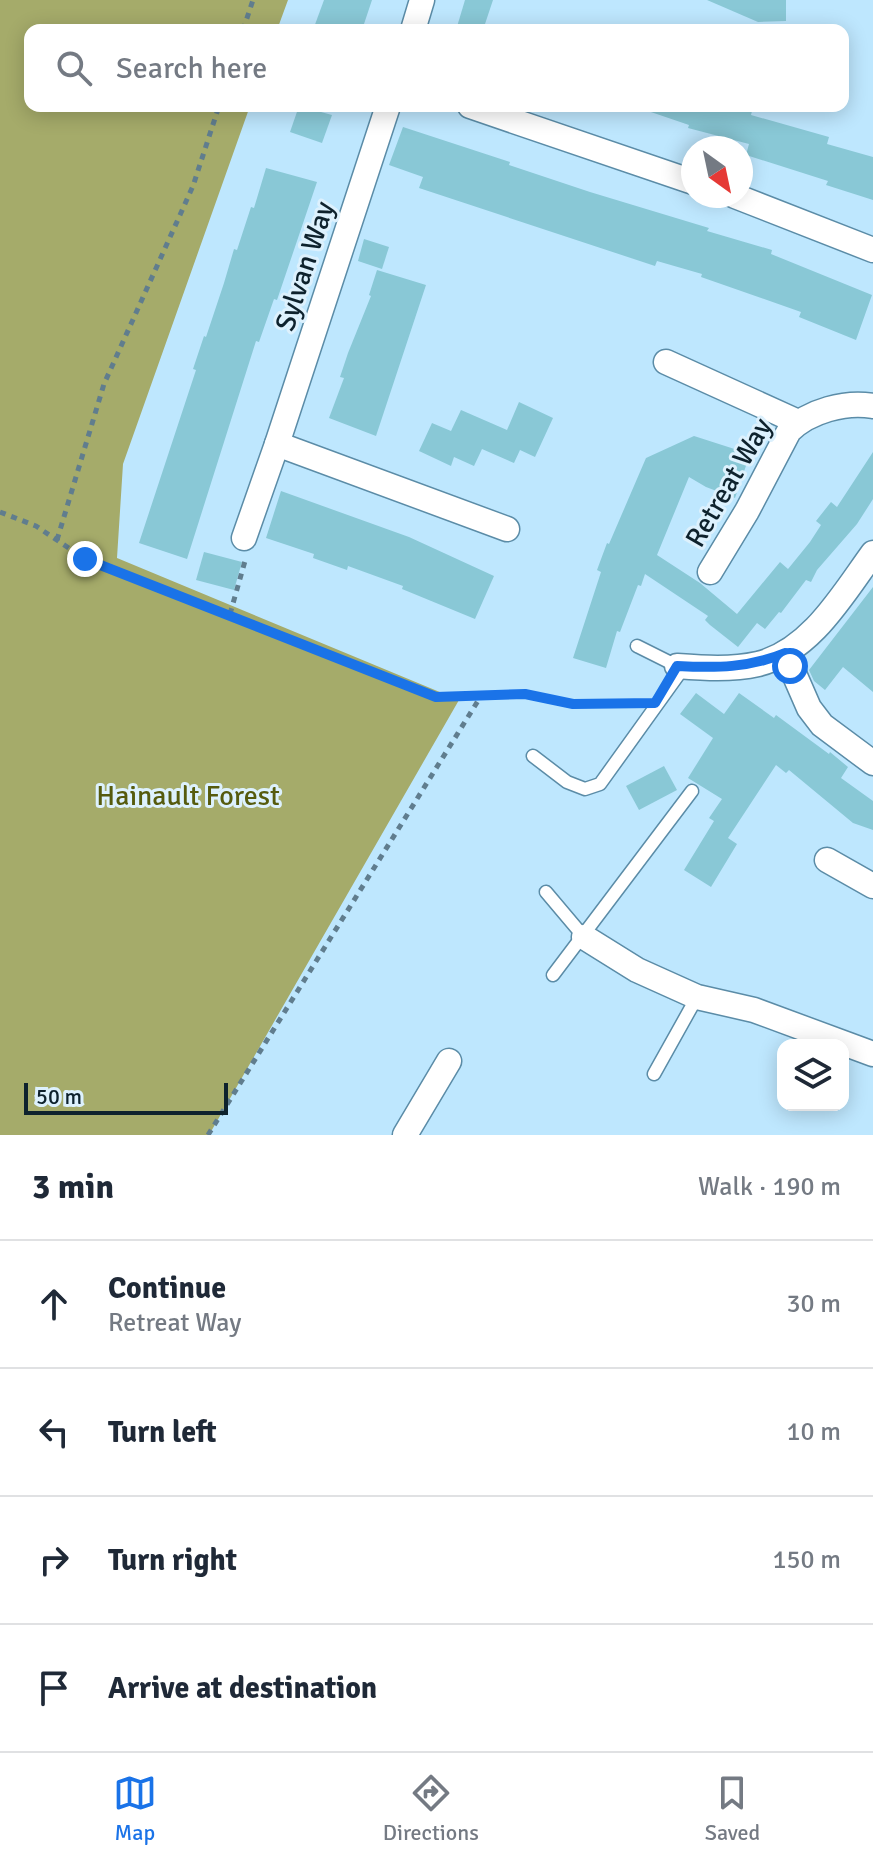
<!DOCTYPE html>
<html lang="en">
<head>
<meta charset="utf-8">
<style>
	:root { --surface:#fff; --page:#f6f6f7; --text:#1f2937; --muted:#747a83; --line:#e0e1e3; --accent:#1a73e8 }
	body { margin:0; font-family:Signika,sans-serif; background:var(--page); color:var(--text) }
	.controls { position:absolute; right:24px; bottom:24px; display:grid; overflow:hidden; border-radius:16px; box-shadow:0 4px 20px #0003 }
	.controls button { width:72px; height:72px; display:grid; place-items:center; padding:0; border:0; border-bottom:2px solid var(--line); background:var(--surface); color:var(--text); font:40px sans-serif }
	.compass { position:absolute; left:681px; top:136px; width:72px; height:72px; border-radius:50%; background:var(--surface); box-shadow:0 4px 20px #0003; rotate:147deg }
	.scale { position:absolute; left:24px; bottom:20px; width:204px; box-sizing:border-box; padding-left:8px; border:4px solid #0e222d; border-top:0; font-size:22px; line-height:28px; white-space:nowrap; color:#0e222d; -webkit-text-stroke:6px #ddf1fd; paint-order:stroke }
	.stop { position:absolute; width:24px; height:24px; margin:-18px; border:6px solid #1a73e8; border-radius:50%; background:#fff }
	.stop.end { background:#1a73e8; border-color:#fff; box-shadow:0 2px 8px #0008 }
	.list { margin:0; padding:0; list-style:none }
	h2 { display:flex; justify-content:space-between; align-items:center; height:104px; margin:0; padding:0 32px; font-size:34px }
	h2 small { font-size:26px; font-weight:400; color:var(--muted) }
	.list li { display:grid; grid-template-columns:52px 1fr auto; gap:24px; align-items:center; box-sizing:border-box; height:128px; padding:0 32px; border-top:2px solid var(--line) }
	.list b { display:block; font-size:30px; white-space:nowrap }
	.list p { margin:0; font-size:26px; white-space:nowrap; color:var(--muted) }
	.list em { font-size:26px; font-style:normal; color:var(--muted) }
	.icon { flex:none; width:44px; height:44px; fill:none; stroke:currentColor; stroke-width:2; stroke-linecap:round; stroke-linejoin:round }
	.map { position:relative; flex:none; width:873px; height:1135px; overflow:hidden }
	.search { position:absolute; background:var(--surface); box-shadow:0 4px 20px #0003; left:24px; right:24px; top:24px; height:88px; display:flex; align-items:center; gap:20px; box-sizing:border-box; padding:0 28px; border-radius:16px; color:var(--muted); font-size:30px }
	.sheet { height:616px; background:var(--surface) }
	nav { display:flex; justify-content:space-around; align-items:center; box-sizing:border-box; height:112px; border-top:2px solid var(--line); background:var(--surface); font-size:22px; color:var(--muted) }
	nav a { display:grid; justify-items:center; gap:4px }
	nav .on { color:var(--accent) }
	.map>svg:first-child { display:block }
	.forest { fill:#a5ab6a }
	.building { fill:#89c8d6 }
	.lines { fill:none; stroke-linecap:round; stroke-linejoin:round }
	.lane-casing { stroke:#5b8ca7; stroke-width:15 }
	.street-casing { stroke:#5b8ca7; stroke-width:27 }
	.path { stroke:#607d8e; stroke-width:5; stroke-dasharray:6 6; stroke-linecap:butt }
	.lane { stroke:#fff; stroke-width:12 }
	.street { stroke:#fff; stroke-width:24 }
	.route { stroke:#1a73e8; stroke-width:10 }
	.labels { text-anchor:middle; stroke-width:6; stroke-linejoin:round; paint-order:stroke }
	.street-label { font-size:28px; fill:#0e222d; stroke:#ddf1fd }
	.park-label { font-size:28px; fill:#565b0e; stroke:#ddf1fd }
</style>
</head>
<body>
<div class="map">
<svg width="873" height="1135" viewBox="0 0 873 1135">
	<rect width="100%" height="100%" fill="#bee7fe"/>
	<path class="forest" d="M0 0H288L277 30H30V106H250L123 464 117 558 459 700 209 1135H0Z"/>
	<g class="building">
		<path d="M324 0H372L362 30H313Z"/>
		<path d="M465 0H493L483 30H456Z"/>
		<path d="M707 0H786V21L758 22Z"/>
		<path d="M299 106 332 115 322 143 290 132Z"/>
		<path d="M646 106H732L752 111 751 115 829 137 827 144 873 157V200L826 185 828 181 746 155 749 144 688 128 689 125 645 110Z"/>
		<path d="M403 127 510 162 509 165 590 192 709 228 707 231 772 250 771 254 872 295 856 340 799 317 801 312 701 277 702 274 657 261 655 266 419 188 423 177 389 165Z"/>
		<path d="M266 168 317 182 277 300 274 299 259 342 256 341 187 559 139 543 196 370 193 369 204 336 206 337 224 283 234 249 237 250 251 207 254 208Z"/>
		<path d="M364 239 389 247 382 269 358 261Z"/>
		<path d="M377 270 426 285 376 436 329 418 344 378 340 377 348 353 371 296 369 295Z"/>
		<path d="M519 402 553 418 535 457 520 450 514 463 482 449 474 466 454 457 451 466 419 451 432 423 451 431 461 410 507 430Z"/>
		<path d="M694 436 750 454 735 498 706 487 689 477 657 555 700 583 737 614 780 562 788 569 810 542 821 525 816 521 831 502 837 507 873 452V499L857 524 817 570 811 582 806 580 781 613 779 612 765 629 757 623 738 647 710 625 705 620 708 616 645 574 641 586 638 585 620 632 617 631 606 668 573 658 601 572 597 570 607 543 609 544 646 458Z"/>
		<path d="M281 491 409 537 494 576 475 619 402 589 403 586 348 566 347 570 313 558 314 554 266 538Z"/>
		<path d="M204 552 242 562 234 590 196 580Z"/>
		<path d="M873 587V692L843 667 825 690 814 681 809 670Z"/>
		<path d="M696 693 724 714 739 693 774 718 776 715 829 754 830 752 848 767 841 778 873 801V830L853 823 789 770 786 773 776 765 728 838 737 844 711 887 684 870 714 821 709 818 722 799 688 778 713 738 680 714Z"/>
		<path d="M664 766 677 790 639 810 626 786Z"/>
	</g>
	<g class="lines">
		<g class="lane-casing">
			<g id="lane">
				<path d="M637 646 677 666"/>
				<path d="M533 756 567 782 585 789 600 784 684 667"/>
				<path d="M546 892 584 937"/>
				<path d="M553 975 692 791"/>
				<path d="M654 1074 697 997"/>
			</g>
		</g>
		<g class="street-casing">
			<g id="street">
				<path d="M413 30 422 0"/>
				<path d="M470 106 693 182"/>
				<path d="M735 196 873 250"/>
				<path d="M666 362 798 422"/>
				<path d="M277 444 388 106"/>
				<path d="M244 538 277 444 507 529"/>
				<path d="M710 572 747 511 789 431C809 411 846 401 873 406"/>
				<path d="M785 653 809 708 822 725 873 763"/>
				<path d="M677 666C704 668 731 670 758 664 811 651 843 594 873 553"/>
				<path d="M827 860 873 886"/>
				<path d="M584 937 637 970 697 997 754 1010 873 1054"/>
				<path d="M405 1135 449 1061"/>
			</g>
		</g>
		<g class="path">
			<path d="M243 30 253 0"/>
			<path d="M0 512 36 526 85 559 436 697 525 694 573 704 637 703"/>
			<path d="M57 540 104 384 193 186 219 106"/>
			<path d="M230 614 245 561"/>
			<path d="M208 1135 481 696"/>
		</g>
		<use href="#lane" class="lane"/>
		<use href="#street" class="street"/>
	</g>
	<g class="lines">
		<path class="route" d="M85 559 436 697 525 694 573 704 655 703 677 666C716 668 749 668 785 653L790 666"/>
	</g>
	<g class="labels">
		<g class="street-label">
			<text transform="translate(304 266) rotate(-72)" y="10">Sylvan Way</text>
			<text transform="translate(728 482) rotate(-60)" y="10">Retreat Way</text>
		</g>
		<g class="park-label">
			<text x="188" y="805">Hainault Forest</text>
		</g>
	</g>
</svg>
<div class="controls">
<button><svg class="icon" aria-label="layers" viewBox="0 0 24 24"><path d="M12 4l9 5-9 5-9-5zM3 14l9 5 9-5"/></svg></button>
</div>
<svg class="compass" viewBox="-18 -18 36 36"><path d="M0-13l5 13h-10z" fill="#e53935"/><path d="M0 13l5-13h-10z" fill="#747a83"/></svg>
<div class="scale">50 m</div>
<div class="stop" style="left:790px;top:666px"></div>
<div class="stop end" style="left:85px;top:559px"></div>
<div class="search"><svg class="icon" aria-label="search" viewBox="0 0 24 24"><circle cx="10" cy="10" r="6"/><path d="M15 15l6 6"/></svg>Search here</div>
</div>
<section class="sheet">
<h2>3 min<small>Walk · 190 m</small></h2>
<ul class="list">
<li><svg class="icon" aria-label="ahead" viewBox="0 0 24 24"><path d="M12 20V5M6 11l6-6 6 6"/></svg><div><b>Continue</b><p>Retreat Way</p></div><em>30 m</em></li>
<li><svg class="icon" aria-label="left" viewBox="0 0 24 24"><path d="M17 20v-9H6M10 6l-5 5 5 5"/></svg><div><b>Turn left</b></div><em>10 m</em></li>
<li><svg class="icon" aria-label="right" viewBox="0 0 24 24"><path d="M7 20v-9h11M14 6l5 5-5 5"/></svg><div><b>Turn right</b></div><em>150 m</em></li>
<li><svg class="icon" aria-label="arrive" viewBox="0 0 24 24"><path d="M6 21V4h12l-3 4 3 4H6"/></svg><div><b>Arrive at destination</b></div></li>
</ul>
</section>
<nav>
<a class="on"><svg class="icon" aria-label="map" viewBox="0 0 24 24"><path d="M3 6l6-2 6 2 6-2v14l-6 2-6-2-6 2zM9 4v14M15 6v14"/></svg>Map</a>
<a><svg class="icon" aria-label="directions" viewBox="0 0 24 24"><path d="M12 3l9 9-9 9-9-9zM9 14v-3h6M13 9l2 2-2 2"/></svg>Directions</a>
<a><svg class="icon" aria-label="saved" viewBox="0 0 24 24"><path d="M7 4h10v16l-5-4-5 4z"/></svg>Saved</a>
</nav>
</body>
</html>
